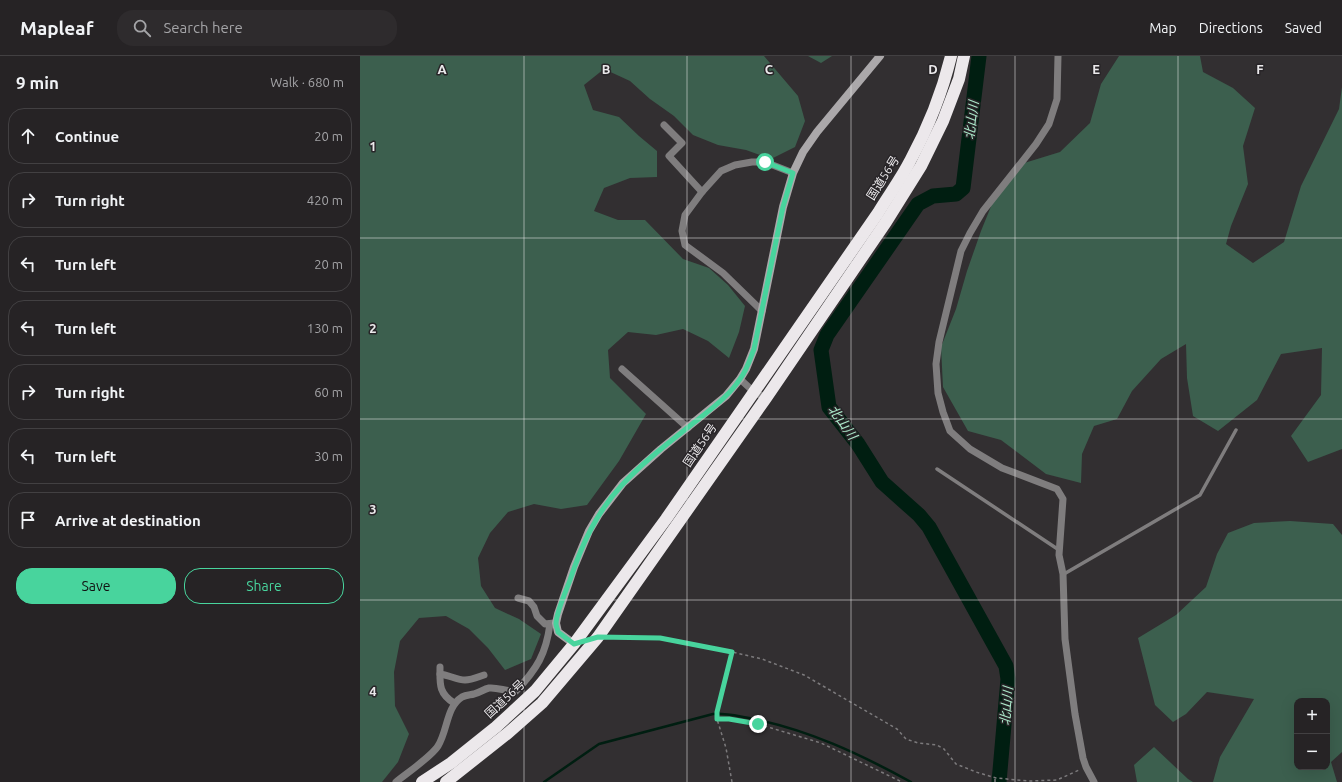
<!DOCTYPE html>
<html lang="en">
<head>
<meta charset="utf-8">
<style>
	:root { --surface:#262325; --page:#2e2b2d; --text:#f1f3f6; --muted:#a4a4a7; --line:#424042; --accent:#48d49d }
	body { margin:0; font-family:Ubuntu,"Noto Sans JP",sans-serif; background:var(--page); color:var(--text) }
	.controls { position:absolute; right:12px; bottom:12px; display:grid; overflow:hidden; border-radius:8px; box-shadow:0 4px 16px #0002 }
	.controls button { width:36px; height:36px; display:grid; place-items:center; padding:0; border:0; border-bottom:1px solid var(--line); background:var(--surface); color:var(--text); font:20px sans-serif }
	.stop { position:absolute; width:12px; height:12px; margin:-9px; border:3px solid #48d49d; border-radius:50%; background:#fff }
	.stop.end { background:#48d49d; border-color:#fff; box-shadow:0 1px 4px #0008 }
	.list { margin:0; padding:0; list-style:none }
	h2 { display:flex; justify-content:space-between; align-items:center; height:52px; margin:0; padding:0 16px; font-size:17px }
	h2 small { font-size:13px; font-weight:400; color:var(--muted) }
	.list li { display:grid; grid-template-columns:26px 1fr auto; gap:12px; align-items:center; box-sizing:border-box; height:56px; margin:0 8px 8px; padding:0 8px; border:1px solid var(--line); border-radius:16px }
	.list b { display:block; font-size:15px; white-space:nowrap }
	.list em { font-size:13px; font-style:normal; color:var(--muted) }
	.actions { display:flex; gap:8px; padding:12px 16px }
	.actions a { flex:1; padding:9px 0; border:1px solid var(--accent); border-radius:16px; text-align:center; font-size:14px; color:var(--accent) }
	.actions .main { background:var(--accent); color:#111 }
	.icon { flex:none; width:22px; height:22px; fill:none; stroke:currentColor; stroke-width:2; stroke-linecap:round; stroke-linejoin:round }
	.map { position:relative; flex:none; width:982px; height:726px; overflow:hidden }
	header { display:flex; align-items:center; gap:24px; box-sizing:border-box; height:56px; padding:0 20px; background:var(--surface); border-bottom:1px solid var(--line) }
	header strong { font-size:19px }
	nav { display:flex; gap:22px; margin-inline-start:auto; font-size:14px }
	.search { width:280px; height:36px; background:var(--page); display:flex; align-items:center; gap:10px; box-sizing:border-box; padding:0 14px; border-radius:16px; color:var(--muted); font-size:15px }
	main { display:flex }
	aside { flex:1; background:var(--surface) }
	.map>svg:first-child { display:block }
	.forest { fill:#3c5f4e; fill-rule:evenodd }
	.lines { fill:none; stroke-linecap:round; stroke-linejoin:round }
	.stream { stroke:#001e11; stroke-width:2.5 }
	.river { stroke:#001e11; stroke-width:15 }
	.path { stroke:#7c7a7c; stroke-width:1.5; stroke-dasharray:3 3; stroke-linecap:butt }
	.lane { stroke:#7f7d7e; stroke-width:3.5 }
	.street { stroke:#7f7d7e; stroke-width:7 }
	.secondary { stroke:#aba8aa; stroke-width:8 }
	.highway { stroke:#ece8eb; stroke-width:12 }
	.route { stroke:#48d49d; stroke-width:5 }
	.grid { fill:none; stroke:#ebe9eb; stroke-width:1; stroke-opacity:0.55 }
	.labels { text-anchor:middle; stroke-width:3; stroke-linejoin:round; paint-order:stroke }
	.street-label { font-size:12px; fill:#ebe9eb; stroke:#282528 }
	.water-label { font-size:13px; font-style:italic; fill:#adedcd; stroke:#282528 }
	.grid-label { font-size:13px; text-anchor:middle; font-weight:bold; fill:#ebe9eb; stroke:#282528; stroke-width:3; stroke-linejoin:round; paint-order:stroke }
</style>
</head>
<body>
<header>
<strong>Mapleaf</strong>
<div class="search"><svg class="icon" aria-label="search" viewBox="0 0 24 24"><circle cx="10" cy="10" r="6"/><path d="M15 15l6 6"/></svg>Search here</div>
<nav><a>Map</a><a>Directions</a><a>Saved</a></nav>
</header>
<main>
<aside>
<h2>9 min<small>Walk · 680 m</small></h2>
<ul class="list">
<li><svg class="icon" aria-label="ahead" viewBox="0 0 24 24"><path d="M12 20V5M6 11l6-6 6 6"/></svg><div><b>Continue</b></div><em>20 m</em></li>
<li><svg class="icon" aria-label="right" viewBox="0 0 24 24"><path d="M7 20v-9h11M14 6l5 5-5 5"/></svg><div><b>Turn right</b></div><em>420 m</em></li>
<li><svg class="icon" aria-label="left" viewBox="0 0 24 24"><path d="M17 20v-9H6M10 6l-5 5 5 5"/></svg><div><b>Turn left</b></div><em>20 m</em></li>
<li><svg class="icon" aria-label="left" viewBox="0 0 24 24"><path d="M17 20v-9H6M10 6l-5 5 5 5"/></svg><div><b>Turn left</b></div><em>130 m</em></li>
<li><svg class="icon" aria-label="right" viewBox="0 0 24 24"><path d="M7 20v-9h11M14 6l5 5-5 5"/></svg><div><b>Turn right</b></div><em>60 m</em></li>
<li><svg class="icon" aria-label="left" viewBox="0 0 24 24"><path d="M17 20v-9H6M10 6l-5 5 5 5"/></svg><div><b>Turn left</b></div><em>30 m</em></li>
<li><svg class="icon" aria-label="arrive" viewBox="0 0 24 24"><path d="M6 21V4h12l-3 4 3 4H6"/></svg><div><b>Arrive at destination</b></div></li>
</ul>
<div class="actions"><a class="main">Save</a><a>Share</a></div>
</aside>
<div class="map">
<svg width="982" height="726" viewBox="0 0 982 726">
	<rect width="100%" height="100%" fill="#322f31"/>
	<g class="forest">
		<path d="M0 0H404L438 40 445 65 435 91 411 103 386 94 358 89 333 79 314 60 290 43 270 25 244 13 224 29 233 54 259 61 279 80 297 95V121L270 122 244 132 234 155 258 164H285L323 203 349 212 368 229 385 250 379 276 369 302 348 285 323 273 296 279 268 276 248 294 250 322 286 358 259 405 227 449 201 453 174 448 148 456 130 477 118 502 121 530 135 552 159 563 181 578 171 603 145 614 128 592 109 573 86 560 59 562 40 585 34 616 35 650 49 678 38 706 22 726H0Z"/>
		<path d="M448 0H472L461 7Z"/>
		<path d="M759 0H840L843 16 873 32 895 52 883 90 888 128 871 170 866 188 893 207 924 186 941 130 979 53 982 31V393L948 406 931 380 961 339 962 292 921 298 897 344 858 375 833 360 827 322 826 288 801 303 772 335 757 363 734 370 722 398 721 427 686 418 641 384 608 375 583 331 581 291 596 253 607 215 621 175 634 143 661 108 700 96 730 67 741 28Z"/>
		<path d="M930 465 973 468 982 479V696L971 706 977 726H853L860 701 894 643 847 636 826 658 813 666 795 649 778 582 816 559 846 531 857 498 868 477 894 467ZM937 645H967V711H937Z"/>
		<path d="M794 691 828 723 833 726H777L774 709Z"/>
	</g>
	<g class="lines">
		<path class="stream" d="M184 726 239 688 353 658C365 657 377 660 389 662 447 673 500 698 551 726"/>
		<path class="river" d="M619 0 603 132 596 138 573 140 558 148 467 279 461 294 469 351 498 388 522 426 559 459 569 471 646 610 648 623 639 726"/>
		<g class="path">
			<path d="M249 582H300L372 596 402 603 444 619 537 673 546 683 558 687 577 689 584 693 596 708 616 716 636 722 669 725 697 724 719 714"/>
			<path d="M357 663H369L398 668 461 687 542 726"/>
			<path d="M372 726 366 692 357 663V656L372 596"/>
			<path d="M635 726V722"/>
		</g>
		<g class="lane">
			<path d="M577 413 699 494"/>
			<path d="M704 518 840 439 876 374"/>
		</g>
		<g class="street">
			<path d="M698 0 697 43 689 68 676 88 623 155 610 177 601 195 579 286 576 308 578 337 583 356 590 375 610 393 642 412 697 433 703 443 699 499 703 518 705 583 715 658 723 702 726 711 734 726"/>
			<path d="M304 69 322 87 309 100 342 136"/>
			<path d="M402 255 363 217 325 189 322 175 325 159 342 136 361 115 375 109 392 106H405L433 117"/>
			<path d="M262 313 328 372"/>
			<path d="M380 323 394 336 406 342"/>
			<path d="M158 542 169 545 174 551 177 560 185 568 194 567"/>
			<path d="M80 611C80 627 78 637 94 647"/>
			<path d="M80 618C88 619 98 624 105 624 111 624 118 621 124 619"/>
			<path d="M36 726C47 717 71 701 78 690 88 674 86 651 102 641 106 639 110 639 114 638 119 637 124 633 129 632 138 631 147 636 156 635 177 613 186 598 190 568"/>
		</g>
		<path class="secondary" d="M214 588 198 576 196 567 198 558 214 511 229 475 239 458 263 427 301 393 366 340 380 323 386 313 394 293 423 151 433 117 443 96 457 76 520 0"/>
		<g class="highway">
			<path d="M62 726 91 707 136 671 175 635 214 588 306 463 518 157C528 140 541 123 550 105 568 72 582 37 591 0"/>
			<path d="M86 726 148 677 182 647 238 581 406 342 526 166 561 110 583 65 599 23 604 0"/>
		</g>
	</g>
	<g class="lines">
		<path class="route" d="M398 668 369 663H357V656L372 596 300 582 238 581 214 588 198 576C198 574 196 570 196 568 196 557 206 535 210 524 222 488 236 457 262 429 284 405 311 385 336 365 351 353 369 340 380 323 387 314 390 303 394 293L423 151 433 117 405 106"/>
	</g>
	<path class="grid" d="M164 0V726M327 0V726M491 0V726M655 0V726M818 0V726M0 182H982M0 363H982M0 544H982"/>
	<g class="labels">
		<g class="street-label">
			<text transform="translate(523 122) rotate(-58)" y="4">国道56号</text>
			<text transform="translate(340 389) rotate(-56)" y="4">国道56号</text>
			<text transform="translate(145 643) rotate(-43)" y="4">国道56号</text>
		</g>
		<g class="water-label">
			<text transform="translate(611 64) rotate(-83)" y="5">北山川</text>
			<text transform="translate(483 366) rotate(54)" y="5">北山川</text>
			<text transform="translate(646 650) rotate(-85)" y="5">北山川</text>
		</g>
	</g>
	<g class="grid-label">
		<text x="82" y="18">A</text>
		<text x="246" y="18">B</text>
		<text x="409" y="18">C</text>
		<text x="573" y="18">D</text>
		<text x="736" y="18">E</text>
		<text x="900" y="18">F</text>
		<text x="13" y="95">1</text>
		<text x="13" y="277">2</text>
		<text x="13" y="458">3</text>
		<text x="13" y="640">4</text>
	</g>
</svg>
<div class="controls">
<button>+</button>
<button>−</button>
</div>
<div class="stop" style="left:405px;top:106px"></div>
<div class="stop end" style="left:398px;top:668px"></div>
</div>
</main>
</body>
</html>
